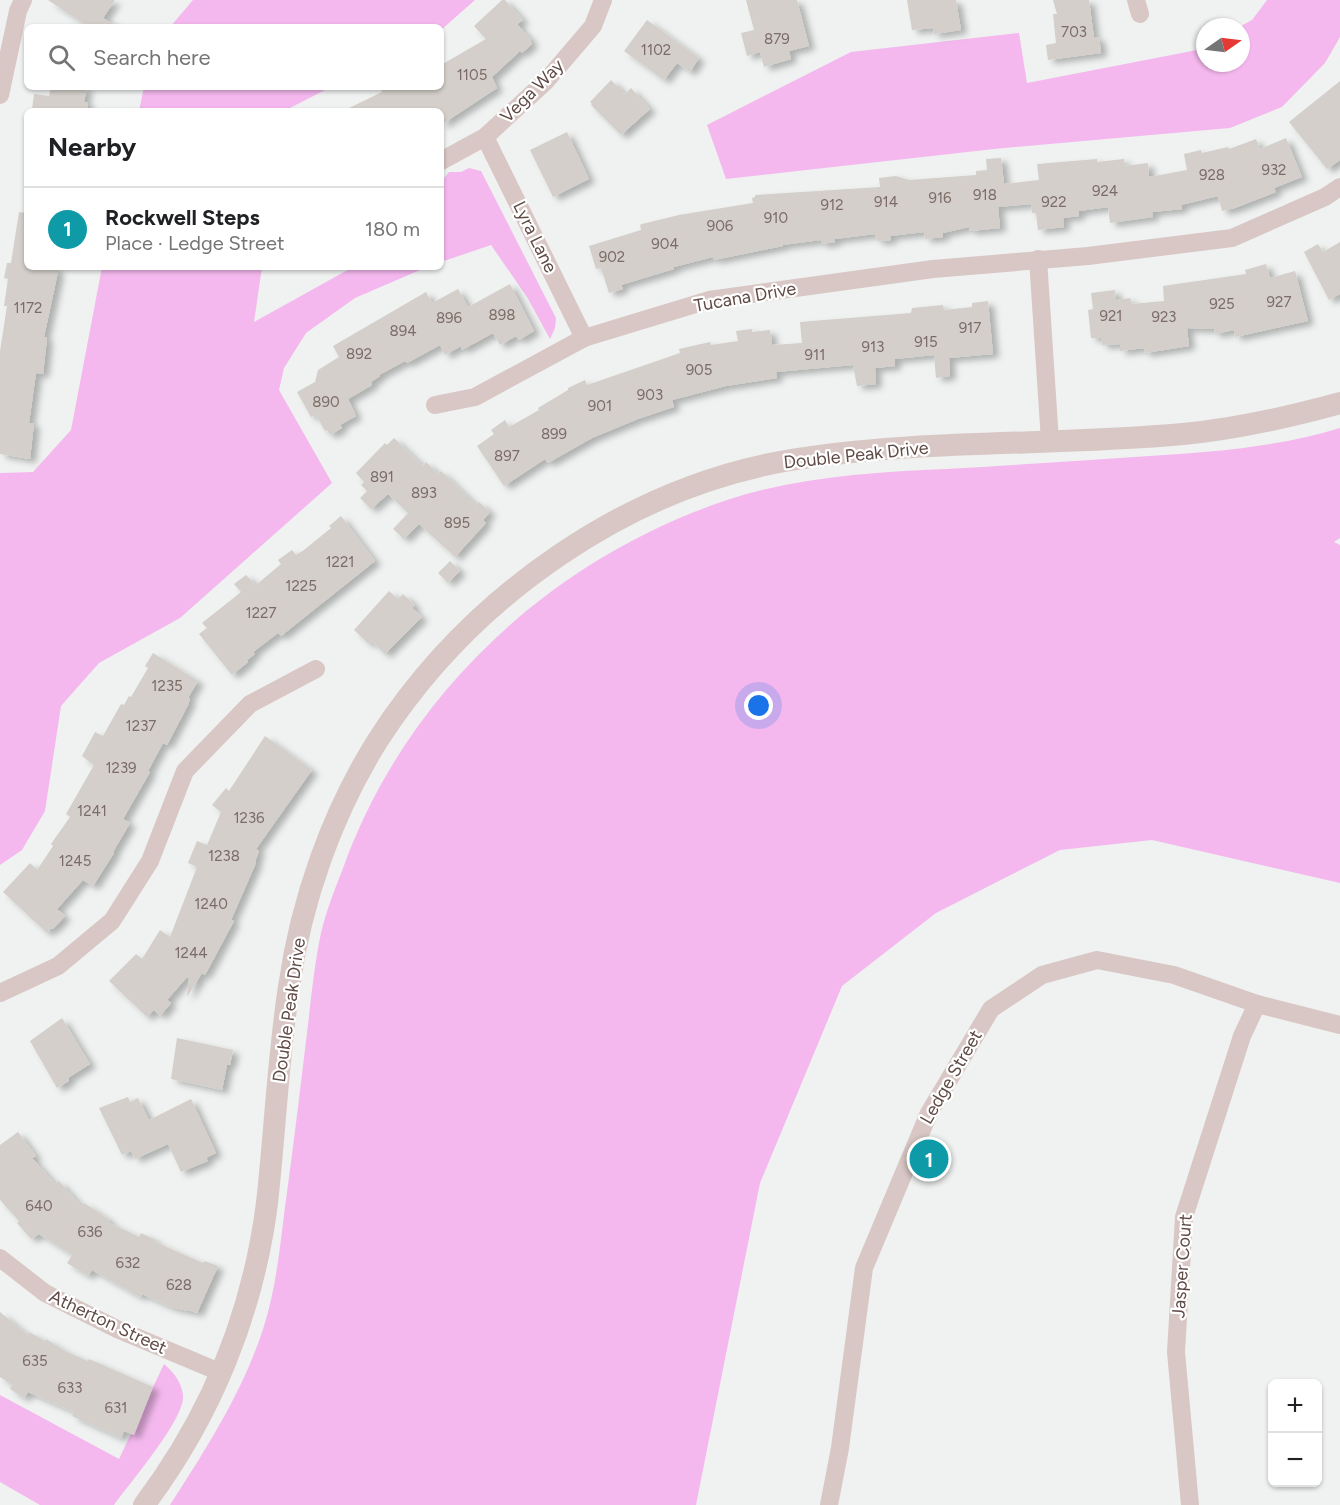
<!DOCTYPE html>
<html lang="en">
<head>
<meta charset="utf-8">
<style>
	:root { --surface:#fff; --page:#f2f2f2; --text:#202124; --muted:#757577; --line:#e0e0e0; --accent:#0b8043 }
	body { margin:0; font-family:Figtree,sans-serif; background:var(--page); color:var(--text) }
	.controls { position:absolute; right:18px; bottom:18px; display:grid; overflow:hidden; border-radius:9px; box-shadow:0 2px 4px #0004 }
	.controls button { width:54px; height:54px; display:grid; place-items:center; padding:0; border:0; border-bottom:2px solid var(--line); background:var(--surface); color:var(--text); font:30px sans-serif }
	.compass { position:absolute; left:1196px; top:18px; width:54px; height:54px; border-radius:50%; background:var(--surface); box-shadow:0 2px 4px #0004; rotate:76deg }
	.you { position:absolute; left:759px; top:706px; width:21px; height:21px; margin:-15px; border:4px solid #fff; border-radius:50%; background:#1a73e8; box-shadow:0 0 0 9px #1a73e833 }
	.badge { display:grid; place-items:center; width:39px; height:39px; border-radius:50%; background:var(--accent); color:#fff; font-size:20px; font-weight:700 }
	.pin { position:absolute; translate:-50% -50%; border:3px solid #fff; box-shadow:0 2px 6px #0006 }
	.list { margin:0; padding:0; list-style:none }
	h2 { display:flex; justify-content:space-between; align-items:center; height:78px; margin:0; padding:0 24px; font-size:26px }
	h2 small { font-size:20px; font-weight:400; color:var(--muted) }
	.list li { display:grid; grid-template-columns:39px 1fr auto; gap:18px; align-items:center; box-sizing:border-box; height:84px; padding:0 24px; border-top:2px solid var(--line) }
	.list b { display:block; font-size:22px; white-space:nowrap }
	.list p { margin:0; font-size:20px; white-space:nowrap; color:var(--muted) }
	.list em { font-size:20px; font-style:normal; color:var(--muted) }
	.icon { flex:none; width:33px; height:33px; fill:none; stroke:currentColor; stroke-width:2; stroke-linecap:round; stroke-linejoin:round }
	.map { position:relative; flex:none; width:1340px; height:1505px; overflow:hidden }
	.search { position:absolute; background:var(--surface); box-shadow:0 2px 4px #0004; left:24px; top:24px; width:420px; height:66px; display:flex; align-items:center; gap:15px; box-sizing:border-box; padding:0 21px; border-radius:9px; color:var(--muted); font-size:22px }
	.panel { position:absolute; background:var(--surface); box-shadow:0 2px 4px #0004; left:24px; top:108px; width:420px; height:162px; border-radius:9px }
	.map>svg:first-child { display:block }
	.green { fill:#f4b8ee }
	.building { fill:#d4cfca; filter:url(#shadow) }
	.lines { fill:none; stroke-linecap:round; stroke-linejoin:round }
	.minor { stroke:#d8c7c4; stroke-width:18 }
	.tertiary { stroke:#d8c7c4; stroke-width:22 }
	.labels { text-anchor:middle; stroke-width:4.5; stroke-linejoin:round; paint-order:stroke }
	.number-label { font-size:15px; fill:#7c6b66 }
	.street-label { font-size:18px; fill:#5f4a45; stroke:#fff }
</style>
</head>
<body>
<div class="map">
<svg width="1340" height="1505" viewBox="0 0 1340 1505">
	<defs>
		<filter id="shadow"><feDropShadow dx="6" dy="4" stdDeviation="3" flood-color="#0004"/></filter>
	</defs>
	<rect width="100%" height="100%" fill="#eff2f1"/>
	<g class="green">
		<path d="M193 0H475L441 30V27H170Z"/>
		<path d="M1267 0H1340V37L1325 63 1282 107 1230 128 994 149 726 179 707 125 851 52 1019 33 1027 83 1197 50 1205 46V63H1241V27H1239L1252 20Z"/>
		<path d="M144 87H331L284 111H139Z"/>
		<path d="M469 168 481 171 556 318 555 328 550 339 527 297 491 245 441 262V182L449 172H461Z"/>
		<path d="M102 267H262L254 322 353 267H427L355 298 306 333 284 368 279 390 332 483 180 618 99 663 61 706 45 811 22 850 0 865V473L33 472 71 430Z"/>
		<path d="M1340 428V538L1334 542 1340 545V883L1152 840 1060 850 936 913 842 986 760 1183 696 1505H170C206 1449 244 1390 264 1326 276 1288 280 1247 285 1207 293 1149 300 1091 307 1033 311 1000 314 966 321 933 326 912 334 891 342 871 404 695 551 559 727 500 798 477 872 472 946 469 1013 465 1081 461 1149 456 1213 452 1278 447 1340 428Z"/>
		<path d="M164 1364C174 1373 181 1381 183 1395 186 1418 129 1484 114 1505H40L0 1482V1395L119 1459Z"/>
	</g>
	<g class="building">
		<path d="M48 0H115L103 18 118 27H89Z"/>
		<path d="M502 0H505L523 20 517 24 531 40 530 41 532 44 522 53 520 51 492 77 497 88 441 125V111H343L382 92 380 87H441V65L486 39 474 26Z"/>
		<path d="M746 0H797L809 46 789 51 791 59 764 67 760 52 747 56 741 33 754 30Z"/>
		<path d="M907 0H956L961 30 934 34 933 28 912 30Z"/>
		<path d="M1053 0H1089L1094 38 1099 37 1101 53 1048 60 1046 45 1056 43 1053 14H1057Z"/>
		<path d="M647 20 699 58 690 72 677 63 664 80 624 51Z"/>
		<path d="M611 80 625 94 631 88 650 109 621 135 591 105 592 104 590 102Z"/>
		<path d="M1340 81V160L1327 169 1289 122Z"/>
		<path d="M51 87H87L84 102 88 103V111H46L32 109 34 94 49 96Z"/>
		<path d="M567 132 589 179 553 197 530 150Z"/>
		<path d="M1286 138 1302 177 1274 188 1276 192 1235 208 1222 211 1218 196 1181 205 1182 209 1152 212 1153 217 1110 223 1108 207 1079 211V216L1063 218 1064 227 1038 230 1036 213H1032L1031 204 998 207 1000 228 970 231 969 227 943 233V237L925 239 924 232 890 236 891 240 877 241 875 234 835 239V242L821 244V240L782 245 783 246 714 260 713 257 674 267V269L621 285 623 289 609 293 601 268 596 269 589 246 641 230 640 225 642 224 679 215 753 203 752 198 755 197V195L880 187 879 178 896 176 909 180 976 175V171L987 170 986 159 1001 158 1004 184 1039 180 1037 164 1097 159V162L1124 159V166L1148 163 1149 177 1187 170 1184 154 1201 150 1202 153 1228 147 1229 149 1256 139 1260 149Z"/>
		<path d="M19 212 27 213V267H57V272H58L44 337 47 338 43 374 36 373 29 423H34L30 459 0 454V351L7 306H4L8 279 4 278 7 263H11Z"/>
		<path d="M1340 242V294L1329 300 1304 252 1318 244 1323 252Z"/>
		<path d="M1266 264 1270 278 1295 271 1308 321 1235 337 1234 330 1215 334 1214 329 1187 328 1189 346 1145 353 1144 348 1120 351V344L1102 345 1101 338H1091L1088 310 1093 309 1091 293 1115 290 1116 300 1130 298 1132 304 1164 301 1163 286 1246 274 1245 270Z"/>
		<path d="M510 284 534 331 519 340 516 336 500 345 493 333 462 350 461 346 445 355 440 345 407 363 405 361 379 375 380 376 371 382 372 385 348 399 356 416 340 425 342 428 330 435 327 430 325 431 316 415 311 417 297 392 315 382 318 370 339 357 333 346 426 292 432 303 458 289 468 307Z"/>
		<path d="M988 301 993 354 949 358 950 376 936 378 934 355 895 359V366L875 368 876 384 857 386 853 365 776 372 777 378 726 386 672 400 674 407 638 419 592 438 548 463 545 459 504 486 477 446 494 434 491 430 505 420 509 427 539 410 538 408 568 390V388L585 380 587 385 680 353 679 349 710 342 711 345 738 341 736 331 752 329V332L770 330 772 345 802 343 800 322 911 313 912 308 943 305 944 310 972 307V303Z"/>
		<path d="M394 438 423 466 426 462 438 474 441 471 476 505 479 502 490 512 483 520 486 523 455 557 419 524 404 539 393 529 408 513 388 494 371 509 360 498 367 491 361 485 364 482 356 473 385 443 387 445Z"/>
		<path d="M341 516 375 561 281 636 278 633 253 652 255 654 247 660 248 662 232 675 199 634 207 628 202 623 241 592 234 584 246 575 256 585 281 564 278 560 292 550 296 555 304 550 331 528 329 526Z"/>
		<path d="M450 561 460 571 448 583 438 573Z"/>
		<path d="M389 591 398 599 403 594 415 605 412 608 422 617 385 654 371 641 369 644 354 630Z"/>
		<path d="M153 653 198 681 188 698 190 699 188 705 167 745 163 743 148 771 150 772 123 819 130 823 113 852 114 853 93 886 83 880 57 909 65 916 53 929 51 928 47 933 3 892 30 863 37 870 53 846 51 844 70 817 66 814 94 765 82 756 95 732 103 736 121 704 124 705 129 696 131 697 148 668 145 666Z"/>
		<path d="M265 736 312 770 256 849 259 851 255 862 256 863 231 920 234 921 205 975 202 973 187 997 189 978 187 977 167 1000 171 1003 160 1016 154 1010 147 1017 109 981 136 954 142 959 160 930 170 937 197 867 188 863 197 841 207 845 221 812 212 805 226 788 229 791Z"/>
		<path d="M62 1018 90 1064 68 1078 69 1081 57 1088 30 1041Z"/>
		<path d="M177 1038 233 1050 230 1065H227L222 1090 171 1079Z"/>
		<path d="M128 1097 130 1102 138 1098 149 1120 191 1099 216 1153 206 1158 208 1161 181 1172 168 1144 135 1159 131 1151 122 1155 99 1108Z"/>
		<path d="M18 1132 36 1156 32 1158 55 1184 59 1181 82 1207 84 1203 110 1220 108 1222 139 1237 141 1233 156 1240 155 1242 203 1263 205 1261 218 1266 197 1313 188 1310V1311L171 1307 142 1294 140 1297 92 1270 88 1276 67 1263 72 1255 39 1234 31 1239 17 1223 19 1221 0 1200V1145Z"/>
		<path d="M0 1312 28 1335 29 1332 45 1341 46 1339 65 1351 88 1361 89 1359 153 1387 134 1435 124 1431 121 1438 72 1416 74 1412 28 1392 24 1398 10 1389 12 1385 0 1377Z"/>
	</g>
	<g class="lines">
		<g class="minor">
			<path d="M1136 0 1140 14"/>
			<path d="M0 95 18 11 23 0"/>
			<path d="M485 137 584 338"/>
			<path d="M441 161 485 137 546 81 593 26 603 0"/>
			<path d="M1038 259 1050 441"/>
			<path d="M435 405 475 397 584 338 709 300 933 269 1088 256 1232 238 1325 197 1340 187"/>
			<path d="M0 993 58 966 112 921 150 861 185 771 250 704 316 669"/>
			<path d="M0 1258 45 1293 117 1329 222 1373"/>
			<path d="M829 1505 840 1448 864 1268 929 1113 991 1009 1042 975 1097 960 1174 975 1257 1004 1340 1025"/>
			<path d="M1190 1505 1176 1352 1184 1217 1242 1036 1257 1004"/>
		</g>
		<path class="tertiary" d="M144 1505C211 1416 253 1313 267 1203 275 1131 278 1058 289 987 301 901 332 813 378 740 470 597 628 485 797 459 925 439 1055 446 1183 434 1236 429 1289 417 1340 403"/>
	</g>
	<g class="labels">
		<g class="number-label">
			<text x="1074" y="37">703</text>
			<text x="777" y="44">879</text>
			<text x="656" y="55">1102</text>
			<text x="472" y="80">1105</text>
			<text x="1274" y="175">932</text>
			<text x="1212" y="180">928</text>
			<text x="1105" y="196">924</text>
			<text x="985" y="200">918</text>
			<text x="940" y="203">916</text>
			<text x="886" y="207">914</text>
			<text x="1054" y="207">922</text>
			<text x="832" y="210">912</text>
			<text x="776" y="223">910</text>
			<text x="720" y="231">906</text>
			<text x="665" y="249">904</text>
			<text x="612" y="262">902</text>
			<text x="1279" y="307">927</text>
			<text x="1222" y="309">925</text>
			<text x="28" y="313">1172</text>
			<text x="502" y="320">898</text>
			<text x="1111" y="321">921</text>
			<text x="1164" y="322">923</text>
			<text x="449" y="323">896</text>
			<text x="970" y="333">917</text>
			<text x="403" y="336">894</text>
			<text x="926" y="347">915</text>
			<text x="873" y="352">913</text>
			<text x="359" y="359">892</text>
			<text x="815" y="360">911</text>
			<text x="699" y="375">905</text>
			<text x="650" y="400">903</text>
			<text x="326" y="407">890</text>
			<text x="600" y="411">901</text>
			<text x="554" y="439">899</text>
			<text x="507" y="461">897</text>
			<text x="382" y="482">891</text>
			<text x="424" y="498">893</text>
			<text x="457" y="528">895</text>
			<text x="340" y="567">1221</text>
			<text x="301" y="591">1225</text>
			<text x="261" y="618">1227</text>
			<text x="167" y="691">1235</text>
			<text x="141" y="731">1237</text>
			<text x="121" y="773">1239</text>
			<text x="92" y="816">1241</text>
			<text x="249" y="823">1236</text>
			<text x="224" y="861">1238</text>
			<text x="75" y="866">1245</text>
			<text x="211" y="909">1240</text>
			<text x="191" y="958">1244</text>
			<text x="39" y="1211">640</text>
			<text x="90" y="1237">636</text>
			<text x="128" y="1268">632</text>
			<text x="179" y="1290">628</text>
			<text x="35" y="1366">635</text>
			<text x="70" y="1393">633</text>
			<text x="116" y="1413">631</text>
		</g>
		<g class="street-label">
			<text transform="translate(532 91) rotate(-45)" y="6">Vega Way</text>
			<text transform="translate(535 237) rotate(64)" y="6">Lyra Lane</text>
			<text transform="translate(745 297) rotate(-10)" y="6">Tucana Drive</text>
			<text transform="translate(856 455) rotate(-6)" y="6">Double Peak Drive</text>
			<text transform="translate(289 1010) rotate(-82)" y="6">Double Peak Drive</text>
			<text transform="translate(951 1077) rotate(-60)" y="6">Ledge Street</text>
			<text transform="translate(1182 1266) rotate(-86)" y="6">Jasper Court</text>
			<text transform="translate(108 1322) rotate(25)" y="6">Atherton Street</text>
		</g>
	</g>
</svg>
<div class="controls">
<button>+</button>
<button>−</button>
</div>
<svg class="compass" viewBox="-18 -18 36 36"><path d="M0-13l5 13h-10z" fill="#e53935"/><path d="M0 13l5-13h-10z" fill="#757577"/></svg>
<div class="you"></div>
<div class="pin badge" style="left:929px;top:1159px;background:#0f9aa8">1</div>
<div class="search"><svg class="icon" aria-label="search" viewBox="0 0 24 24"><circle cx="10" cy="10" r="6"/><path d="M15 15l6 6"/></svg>Search here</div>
<section class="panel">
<h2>Nearby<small></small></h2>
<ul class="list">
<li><span class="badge" style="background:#0f9aa8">1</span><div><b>Rockwell Steps</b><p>Place · Ledge Street</p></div><em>180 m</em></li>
</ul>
</section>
</div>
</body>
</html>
